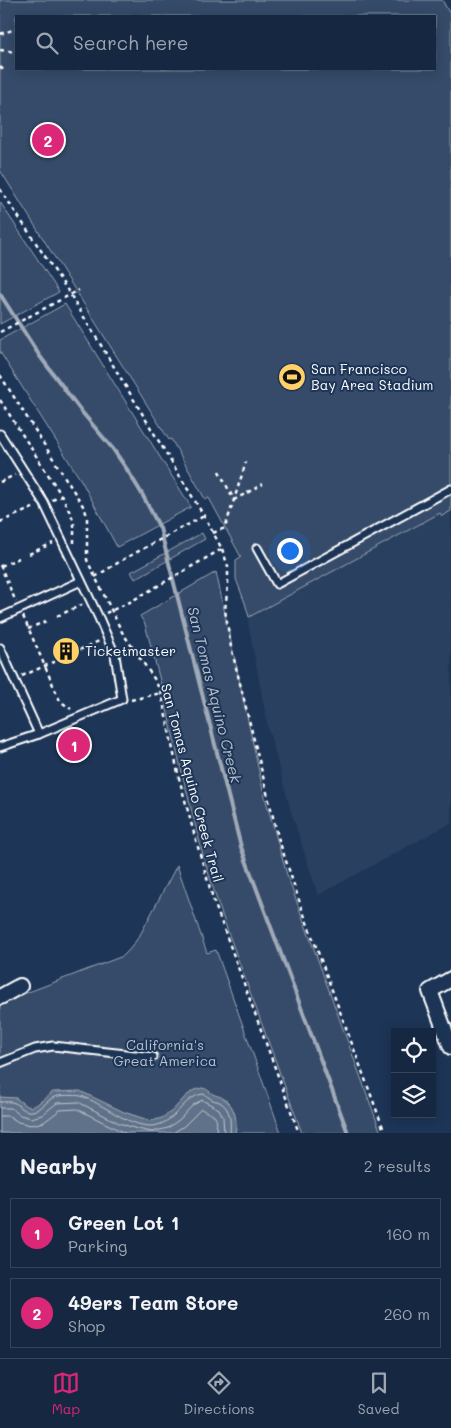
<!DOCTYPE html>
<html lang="en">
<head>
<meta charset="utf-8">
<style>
	:root { --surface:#162841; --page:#1f3048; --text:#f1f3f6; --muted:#9ea6b1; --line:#35445a; --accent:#db2777 }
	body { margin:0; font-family:Mali,sans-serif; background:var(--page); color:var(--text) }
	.controls { position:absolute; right:15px; bottom:15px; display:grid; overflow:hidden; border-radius:0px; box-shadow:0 2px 12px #0003 }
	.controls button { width:45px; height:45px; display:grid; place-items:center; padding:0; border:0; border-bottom:1px solid var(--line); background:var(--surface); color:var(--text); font:25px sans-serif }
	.you { position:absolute; left:289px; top:550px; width:18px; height:18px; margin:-12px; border:4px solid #fff; border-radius:50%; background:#1a73e8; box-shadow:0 0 0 8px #1a73e833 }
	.badge { display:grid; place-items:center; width:32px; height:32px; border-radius:50%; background:var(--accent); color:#fff; font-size:16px; font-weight:700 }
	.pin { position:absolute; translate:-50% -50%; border:2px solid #fff; box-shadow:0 1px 5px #0006 }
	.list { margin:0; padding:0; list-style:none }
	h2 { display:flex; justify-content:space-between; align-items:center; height:65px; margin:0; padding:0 20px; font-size:21px }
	h2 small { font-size:16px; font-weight:400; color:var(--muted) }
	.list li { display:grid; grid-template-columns:32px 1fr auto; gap:15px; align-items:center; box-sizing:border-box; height:70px; margin:0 10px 10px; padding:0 10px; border:1px solid var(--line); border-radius:0px }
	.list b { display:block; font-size:19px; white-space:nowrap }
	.list p { margin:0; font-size:16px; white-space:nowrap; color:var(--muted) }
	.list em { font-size:16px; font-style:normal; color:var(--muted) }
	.icon { flex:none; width:28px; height:28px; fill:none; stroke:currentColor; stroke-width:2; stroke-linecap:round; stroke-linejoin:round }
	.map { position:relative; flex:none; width:451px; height:1133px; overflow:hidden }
	.search { position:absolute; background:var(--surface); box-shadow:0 2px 12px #0003; left:15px; right:15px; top:15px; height:55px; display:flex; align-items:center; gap:12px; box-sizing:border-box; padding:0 18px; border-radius:0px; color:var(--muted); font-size:19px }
	.sheet { height:225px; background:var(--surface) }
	nav { display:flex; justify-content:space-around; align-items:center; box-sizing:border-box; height:70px; border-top:1px solid var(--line); background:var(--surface); font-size:14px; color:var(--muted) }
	nav a { display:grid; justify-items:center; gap:2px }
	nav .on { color:var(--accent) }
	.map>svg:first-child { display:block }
	.built { fill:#2a4161 }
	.green { fill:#364b69; stroke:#9aa5b4; fill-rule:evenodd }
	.water { fill:#617289; stroke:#a0aab8 }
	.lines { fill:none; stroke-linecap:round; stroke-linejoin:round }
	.shore { stroke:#c0c7d0; stroke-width:1 }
	.stream { stroke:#a0aab8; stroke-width:4 }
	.lane-casing { stroke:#fff; stroke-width:11 }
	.street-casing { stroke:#fff; stroke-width:18 }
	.path { stroke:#fff; stroke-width:2.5; stroke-dasharray:4 4; stroke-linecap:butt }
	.lane { stroke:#1d3557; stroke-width:7 }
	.street { stroke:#1d3557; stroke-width:14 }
	.labels { text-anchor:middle; stroke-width:4; stroke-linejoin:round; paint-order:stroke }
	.poi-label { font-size:14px; fill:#fff; stroke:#1d3557; text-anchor:start }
	.street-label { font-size:14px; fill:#fff; stroke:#1d3557 }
	.park-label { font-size:14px; fill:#b9c0ca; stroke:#1d3557 }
	.water-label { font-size:15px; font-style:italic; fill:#b8c0ca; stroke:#1d3557 }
</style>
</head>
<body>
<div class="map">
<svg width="451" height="1133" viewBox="0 0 451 1133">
	<rect width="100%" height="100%" fill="#1d3557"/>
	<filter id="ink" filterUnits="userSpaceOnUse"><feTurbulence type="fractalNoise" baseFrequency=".02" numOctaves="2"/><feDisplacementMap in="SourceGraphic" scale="10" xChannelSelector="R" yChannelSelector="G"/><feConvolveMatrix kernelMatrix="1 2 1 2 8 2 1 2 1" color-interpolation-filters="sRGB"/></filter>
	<g filter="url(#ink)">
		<path class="built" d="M451 511V823L318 895 290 808 268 728 248 622 249 617 441 513Z"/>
		<g class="green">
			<path d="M0 0H442L451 16V511L442 516 440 513 249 617 245 603 236 579V560L241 557 209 498 205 499 171 439 169 440 0 170ZM16 16H435V69H16Z"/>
			<path d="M0 202 59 292 0 324Z"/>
			<path d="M65 304 191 507 117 547 82 482 0 352V340Z"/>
			<path d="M202 533 205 539 135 579 131 572Z"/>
			<path d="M216 572 263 790 287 875 381 1133H302L228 932 216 897 204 859 180 765 162 688 145 624 140 616Z"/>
			<path d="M177 865 207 953 216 950 281 1133H0V993L5 1001 123 956 130 949 140 935Z"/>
		</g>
		<path class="water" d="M202 1088C208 1089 208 1091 213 1094 216 1096 221 1096 224 1099 235 1105 238 1122 235 1133H0V1097L16 1098 25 1105 30 1107 36 1105 53 1092 80 1091 124 1112 151 1121 162 1118 172 1111 185 1097 194 1090Z"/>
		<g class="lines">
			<g class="shore">
				<path d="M0 1102C5 1102 11 1101 15 1103 21 1107 24 1112 32 1111 42 1110 46 1101 54 1097 58 1095 77 1095 81 1096 102 1103 129 1127 152 1126 176 1124 182 1097 203 1094 206 1095 209 1098 213 1100 215 1101 219 1101 221 1103 231 1109 231 1123 230 1133"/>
				<path d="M0 1108H11L20 1115 31 1118 42 1115 57 1103 78 1102 119 1123 137 1129 152 1132 168 1128 180 1119 193 1105 202 1100 219 1109 223 1117 224 1133"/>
				<path d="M0 1116H9L18 1122 31 1125 44 1122 60 1110 77 1109 125 1133"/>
				<path d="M173 1133 184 1126 201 1109C216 1117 218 1114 216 1133"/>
			</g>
			<path class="stream" d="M0 294 39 355 81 411 113 449 128 471 142 494 160 528 241 847 348 1133"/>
			<g class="lane-casing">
				<g id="lane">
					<path d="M0 434 44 503 99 618 115 655 122 699 39 734 0 747"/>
					<path d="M257 548 277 584 451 489"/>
					<path d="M0 618 81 581"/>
					<path d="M0 648 39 734"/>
					<path d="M0 1063 35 1049 53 1046 153 1057"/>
				</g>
			</g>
			<g class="street-casing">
				<g id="street">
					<path d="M451 979 430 991 451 1047"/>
					<path d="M0 997 20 986"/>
				</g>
			</g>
			<g class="path">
				<path d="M0 34 16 29"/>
				<path d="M0 50 16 52"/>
				<path d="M0 67 6 72"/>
				<path d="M0 189 70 294 204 516 222 549 130 602 106 613"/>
				<path d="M0 332 79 290"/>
				<path d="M0 375 85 509 87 517V560L122 632 155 680 161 693 179 778 195 837 214 902 299 1133"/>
				<path d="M0 400 62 496 74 521V543"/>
				<path d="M219 471 234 500 263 484"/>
				<path d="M0 482 15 475"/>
				<path d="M52 500 62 496"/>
				<path d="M0 522 35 507"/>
				<path d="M213 533 225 528 246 462"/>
				<path d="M222 549 228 566V584L225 610 231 647 278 837 302 909 385 1133"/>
				<path d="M29 554 53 543"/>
				<path d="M0 565 16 602"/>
				<path d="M1 566 19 558"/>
				<path d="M95 577 124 559 204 516"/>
				<path d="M23 616 60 701 71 709"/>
				<path d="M57 616 84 604"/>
				<path d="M28 629 46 621"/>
				<path d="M73 653 99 641"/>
				<path d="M22 676 63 658"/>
				<path d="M131 700 161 693"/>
			</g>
			<use href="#lane" class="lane"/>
			<use href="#street" class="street"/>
		</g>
	</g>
	<defs>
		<g id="stadium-disc" transform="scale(1.4375)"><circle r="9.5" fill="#ffd166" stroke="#1d3557"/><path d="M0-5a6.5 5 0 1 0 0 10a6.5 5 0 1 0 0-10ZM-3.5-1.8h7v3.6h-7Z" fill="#111"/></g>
		<g id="building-disc" transform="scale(1.4375)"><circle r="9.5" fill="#ffd166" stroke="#1d3557"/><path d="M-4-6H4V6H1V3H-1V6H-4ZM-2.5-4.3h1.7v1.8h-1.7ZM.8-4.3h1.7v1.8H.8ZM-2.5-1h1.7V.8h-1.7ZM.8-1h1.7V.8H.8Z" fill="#111"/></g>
	</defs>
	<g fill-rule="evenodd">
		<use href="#stadium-disc" x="292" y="377"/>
		<use href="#building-disc" x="66" y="651"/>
	</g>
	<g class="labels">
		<g class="poi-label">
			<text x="311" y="374">San Francisco<tspan x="311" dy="16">Bay Area Stadium</tspan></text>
			<text x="85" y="656">Ticketmaster</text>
		</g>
		<g class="street-label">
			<text transform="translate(192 783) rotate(75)" y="5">San Tomas Aquino Creek Trail</text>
		</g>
		<g class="park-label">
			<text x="165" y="1050">California's<tspan x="165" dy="16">Great America</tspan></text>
		</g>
		<g class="water-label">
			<text transform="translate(214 695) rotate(76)" y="5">San Tomas Aquino Creek</text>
		</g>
	</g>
</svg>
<div class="controls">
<button><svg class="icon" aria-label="locate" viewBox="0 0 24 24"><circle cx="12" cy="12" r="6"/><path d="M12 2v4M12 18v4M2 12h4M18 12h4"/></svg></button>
<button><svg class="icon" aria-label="layers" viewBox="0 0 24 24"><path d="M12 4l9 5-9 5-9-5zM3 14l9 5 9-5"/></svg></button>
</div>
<div class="you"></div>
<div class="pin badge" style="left:74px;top:745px">1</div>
<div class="pin badge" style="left:48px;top:140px">2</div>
<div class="search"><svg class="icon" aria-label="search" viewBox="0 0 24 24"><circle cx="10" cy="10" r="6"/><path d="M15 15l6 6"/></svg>Search here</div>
</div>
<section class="sheet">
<h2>Nearby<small>2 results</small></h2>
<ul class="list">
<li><span class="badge">1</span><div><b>Green Lot 1</b><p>Parking</p></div><em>160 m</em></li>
<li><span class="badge">2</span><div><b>49ers Team Store</b><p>Shop</p></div><em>260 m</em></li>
</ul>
</section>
<nav>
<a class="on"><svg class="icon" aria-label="map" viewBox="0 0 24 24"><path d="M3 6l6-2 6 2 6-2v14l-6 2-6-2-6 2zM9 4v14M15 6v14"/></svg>Map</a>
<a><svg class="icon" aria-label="directions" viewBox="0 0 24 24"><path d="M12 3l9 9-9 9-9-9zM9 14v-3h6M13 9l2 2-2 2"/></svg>Directions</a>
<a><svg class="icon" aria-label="saved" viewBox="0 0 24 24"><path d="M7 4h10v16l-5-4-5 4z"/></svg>Saved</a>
</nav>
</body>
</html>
